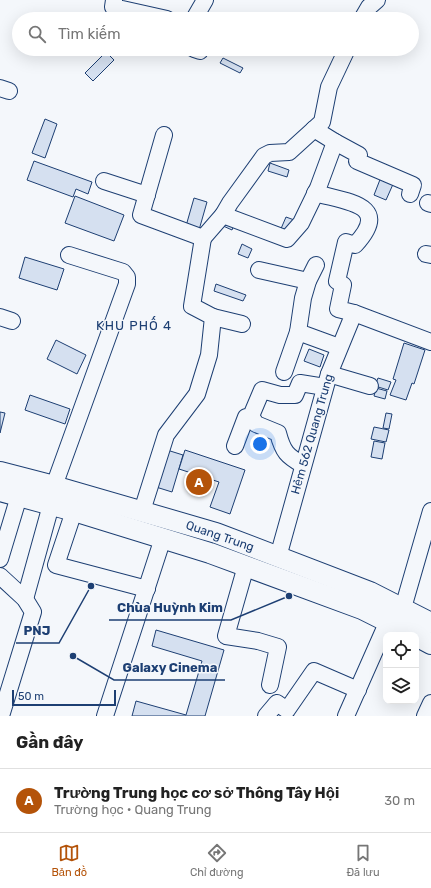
<!DOCTYPE html>
<html lang="vi">
<head>
<meta charset="utf-8">
<style>
	:root { --surface:#fff; --page:#f2f2f2; --text:#222; --muted:#767676; --line:#e0e0e0; --accent:#b45309 }
	body { margin:0; font-family:Rubik,sans-serif; background:var(--page); color:var(--text) }
	.controls { position:absolute; right:12px; bottom:12px; display:grid; overflow:hidden; border-radius:8px; box-shadow:0 4px 16px #0002 }
	.controls button { width:36px; height:36px; display:grid; place-items:center; padding:0; border:0; border-bottom:1px solid var(--line); background:var(--surface); color:var(--text); font:20px sans-serif }
	.scale { position:absolute; left:12px; bottom:10px; width:104px; box-sizing:border-box; padding-left:4px; border:2px solid #1d3f73; border-top:0; font-size:11px; line-height:14px; white-space:nowrap; color:#1d3f73; -webkit-text-stroke:3px #f4f7fb; paint-order:stroke }
	.you { position:absolute; left:260px; top:444px; width:14px; height:14px; margin:-10px; border:3px solid #fff; border-radius:50%; background:#1a73e8; box-shadow:0 0 0 6px #1a73e833 }
	.badge { display:grid; place-items:center; width:26px; height:26px; border-radius:50%; background:var(--accent); color:#fff; font-size:13px; font-weight:700 }
	.pin { position:absolute; translate:-50% -50%; border:2px solid #fff; box-shadow:0 1px 4px #0006 }
	.list { margin:0; padding:0; list-style:none }
	h2 { display:flex; justify-content:space-between; align-items:center; height:52px; margin:0; padding:0 16px; font-size:17px }
	h2 small { font-size:13px; font-weight:400; color:var(--muted) }
	.list li { display:grid; grid-template-columns:26px 1fr auto; gap:12px; align-items:center; box-sizing:border-box; height:64px; padding:0 16px; border-top:1px solid var(--line) }
	.list b { display:block; font-size:15px; white-space:nowrap }
	.list p { margin:0; font-size:13px; white-space:nowrap; color:var(--muted) }
	.list em { font-size:13px; font-style:normal; color:var(--muted) }
	.icon { flex:none; width:22px; height:22px; fill:none; stroke:currentColor; stroke-width:2; stroke-linecap:round; stroke-linejoin:round }
	.map { position:relative; flex:none; width:431px; height:716px; overflow:hidden }
	.search { position:absolute; background:var(--surface); box-shadow:0 4px 16px #0002; left:12px; right:12px; top:12px; height:44px; display:flex; align-items:center; gap:10px; box-sizing:border-box; padding:0 14px; border-radius:22px; color:var(--muted); font-size:15px }
	.sheet { height:116px; background:var(--surface) }
	nav { display:flex; justify-content:space-around; align-items:center; box-sizing:border-box; height:56px; border-top:1px solid var(--line); background:var(--surface); font-size:11px; color:var(--muted) }
	nav a { display:grid; justify-items:center; gap:2px }
	nav .on { color:var(--accent) }
	.map>svg:first-child { display:block }
	.building { fill:#d5e0f0; stroke:#1d3f73 }
	.lines { fill:none; stroke-linecap:round; stroke-linejoin:round }
	.minor-casing { stroke:#1d3f73; stroke-width:18 }
	.major-casing { stroke:#1d3f73; stroke-width:22 }
	.minor { stroke:#f4f7fb; stroke-width:16 }
	.major { stroke:#f4f7fb; stroke-width:20 }
	.labels { text-anchor:middle; stroke-width:3; stroke-linejoin:round; paint-order:stroke }
	.street-label { font-size:12px; fill:#1d3f73; stroke:#f4f7fb }
	.neighbourhood-label { font-size:13px; letter-spacing:1px; fill:#1d3f73; stroke:#f4f7fb }
	.leader { fill:none; stroke:#1d3f73; stroke-width:1.5 }
	.callout-dot { fill:#1d3f73; stroke:#f4f7fb; stroke-width:1.5 }
	.callout-label { font-size:13px; text-anchor:middle; font-weight:bold; fill:#1d3f73; stroke:#f4f7fb; stroke-width:3; stroke-linejoin:round; paint-order:stroke }
</style>
</head>
<body>
<div class="map">
<svg width="431" height="716" viewBox="0 0 431 716">
	<rect width="100%" height="100%" fill="#f4f7fb"/>
	<g class="building">
		<path d="M106 52 114 60 93 81 85 73Z"/>
		<path d="M223 58 243 68 240 73 220 63Z"/>
		<path d="M45 119 57 124 45 158 32 153Z"/>
		<path d="M34 161 92 182 88 194 76 189 73 197 27 180Z"/>
		<path d="M270 163 289 170 287 177 268 171Z"/>
		<path d="M381 177 394 182 386 200 374 195Z"/>
		<path d="M75 196 124 215 114 241 65 223Z"/>
		<path d="M194 198 207 202 199 230 186 226Z"/>
		<path d="M286 217 297 221 291 236 280 231Z"/>
		<path d="M236 220 232 230 221 225Z"/>
		<path d="M242 244 252 249 248 258 238 254Z"/>
		<path d="M25 257 64 269 57 290 19 278Z"/>
		<path d="M216 284 246 295 243 301 214 291Z"/>
		<path d="M56 340 86 355 77 374 47 359Z"/>
		<path d="M404 343 425 350 414 384 412 383 406 400 390 395 396 380 393 379Z"/>
		<path d="M309 349 324 355 320 367 304 361Z"/>
		<path d="M378 378 391 382 388 390 375 386Z"/>
		<path d="M376 388 387 391 385 399 374 396Z"/>
		<path d="M30 395 70 409 65 424 25 410Z"/>
		<path d="M0 412 5 413 0 433Z"/>
		<path d="M386 413 392 414 389 429 383 428Z"/>
		<path d="M374 427 389 430 386 442 371 439Z"/>
		<path d="M374 441 385 443 382 459 371 457Z"/>
		<path d="M167 450 183 455 172 492 156 487Z"/>
		<path d="M185 450 245 470 230 514 210 507 219 482 179 469Z"/>
		<path d="M156 630 224 650 205 716H132L136 701 186 715 202 661 152 646Z"/>
	</g>
	<g class="lines">
		<g class="minor-casing">
			<g id="minor">
				<path d="M114 0 113 7 167 19"/>
				<path d="M194 19 205 0"/>
				<path d="M362 19 369 7 377 0"/>
				<path d="M194 49 200 51"/>
				<path d="M0 88 9 91"/>
				<path d="M314 129 335 142 359 155 357 161 413 185 410 194"/>
				<path d="M104 181 147 195"/>
				<path d="M315 193C346 202 393 204 355 245L346 242 337 281 343 285 338 309 354 313 431 342"/>
				<path d="M428 203 431 204"/>
				<path d="M223 215 287 239 301 223 318 188 335 142"/>
				<path d="M203 238 223 215 230 203 264 156 270 153 289 152 322 122 329 87 347 49"/>
				<path d="M426 254 431 255"/>
				<path d="M316 265 308 281 303 298 298 332 339 347"/>
				<path d="M259 270 308 281"/>
				<path d="M0 317 12 321"/>
				<path d="M213 317 242 324"/>
				<path d="M284 372 298 332"/>
				<path d="M329 374 370 386"/>
				<path d="M251 416 256 424 278 433C283 452 287 456 303 465"/>
				<path d="M235 446 246 417 251 416 262 390 280 395H295L300 383 325 387"/>
				<path d="M54 486 127 284V277L123 272 69 255"/>
				<path d="M74 511 56 565 147 589"/>
				<path d="M142 511 166 435 197 394 209 355 213 317 192 306 203 238 141 215 164 135"/>
				<path d="M278 557 329 374 354 313"/>
				<path d="M0 559 19 496"/>
				<path d="M246 566 226 636 258 641 278 647 270 685"/>
				<path d="M0 576 25 599 33 612 1 716"/>
				<path d="M25 599 51 505"/>
				<path d="M403 608 431 511"/>
				<path d="M105 716 163 538"/>
				<path d="M266 716 277 703 287 710 314 671 358 690"/>
				<path d="M346 716 388 621"/>
				<path d="M425 716 431 703"/>
			</g>
		</g>
		<g class="major-casing">
			<g id="major">
				<path d="M0 472 54 486 216 533 370 592 431 623"/>
				<path d="M0 491 74 511 210 553 362 609 414 635"/>
				<path d="M416 636 431 644"/>
			</g>
		</g>
		<use href="#minor" class="minor"/>
		<use href="#major" class="major"/>
	</g>
	<g class="labels">
		<g class="street-label">
			<text transform="translate(312 434) rotate(-74)" y="4">Hẻm 562 Quang Trung</text>
			<text transform="translate(220 536) rotate(19)" y="4">Quang Trung</text>
		</g>
		<g class="neighbourhood-label">
			<text x="134" y="330">KHU PHỐ 4</text>
		</g>
	</g>
	<path class="leader" d="M289 596L231 620H109M91 586L59 643H16M73 656L114 680H225"/>
	<g class="callout-dot">
		<circle cx="289" cy="596" r="4"/>
		<circle cx="91" cy="586" r="4"/>
		<circle cx="73" cy="656" r="4"/>
	</g>
	<g class="callout-label">
		<text x="170" y="612">Chùa Huỳnh Kim</text>
		<text x="37" y="635">PNJ</text>
		<text x="170" y="672">Galaxy Cinema</text>
	</g>
</svg>
<div class="controls">
<button><svg class="icon" aria-label="locate" viewBox="0 0 24 24"><circle cx="12" cy="12" r="6"/><path d="M12 2v4M12 18v4M2 12h4M18 12h4"/></svg></button>
<button><svg class="icon" aria-label="layers" viewBox="0 0 24 24"><path d="M12 4l9 5-9 5-9-5zM3 14l9 5 9-5"/></svg></button>
</div>
<div class="scale">50 m</div>
<div class="you"></div>
<div class="pin badge" style="left:199px;top:482px">A</div>
<div class="search"><svg class="icon" aria-label="search" viewBox="0 0 24 24"><circle cx="10" cy="10" r="6"/><path d="M15 15l6 6"/></svg>Tìm kiếm</div>
</div>
<section class="sheet">
<h2>Gần đây<small></small></h2>
<ul class="list">
<li><span class="badge">A</span><div><b>Trường Trung học cơ sở Thông Tây Hội</b><p>Trường học · Quang Trung</p></div><em>30 m</em></li>
</ul>
</section>
<nav>
<a class="on"><svg class="icon" aria-label="map" viewBox="0 0 24 24"><path d="M3 6l6-2 6 2 6-2v14l-6 2-6-2-6 2zM9 4v14M15 6v14"/></svg>Bản đồ</a>
<a><svg class="icon" aria-label="directions" viewBox="0 0 24 24"><path d="M12 3l9 9-9 9-9-9zM9 14v-3h6M13 9l2 2-2 2"/></svg>Chỉ đường</a>
<a><svg class="icon" aria-label="saved" viewBox="0 0 24 24"><path d="M7 4h10v16l-5-4-5 4z"/></svg>Đã lưu</a>
</nav>
</body>
</html>
